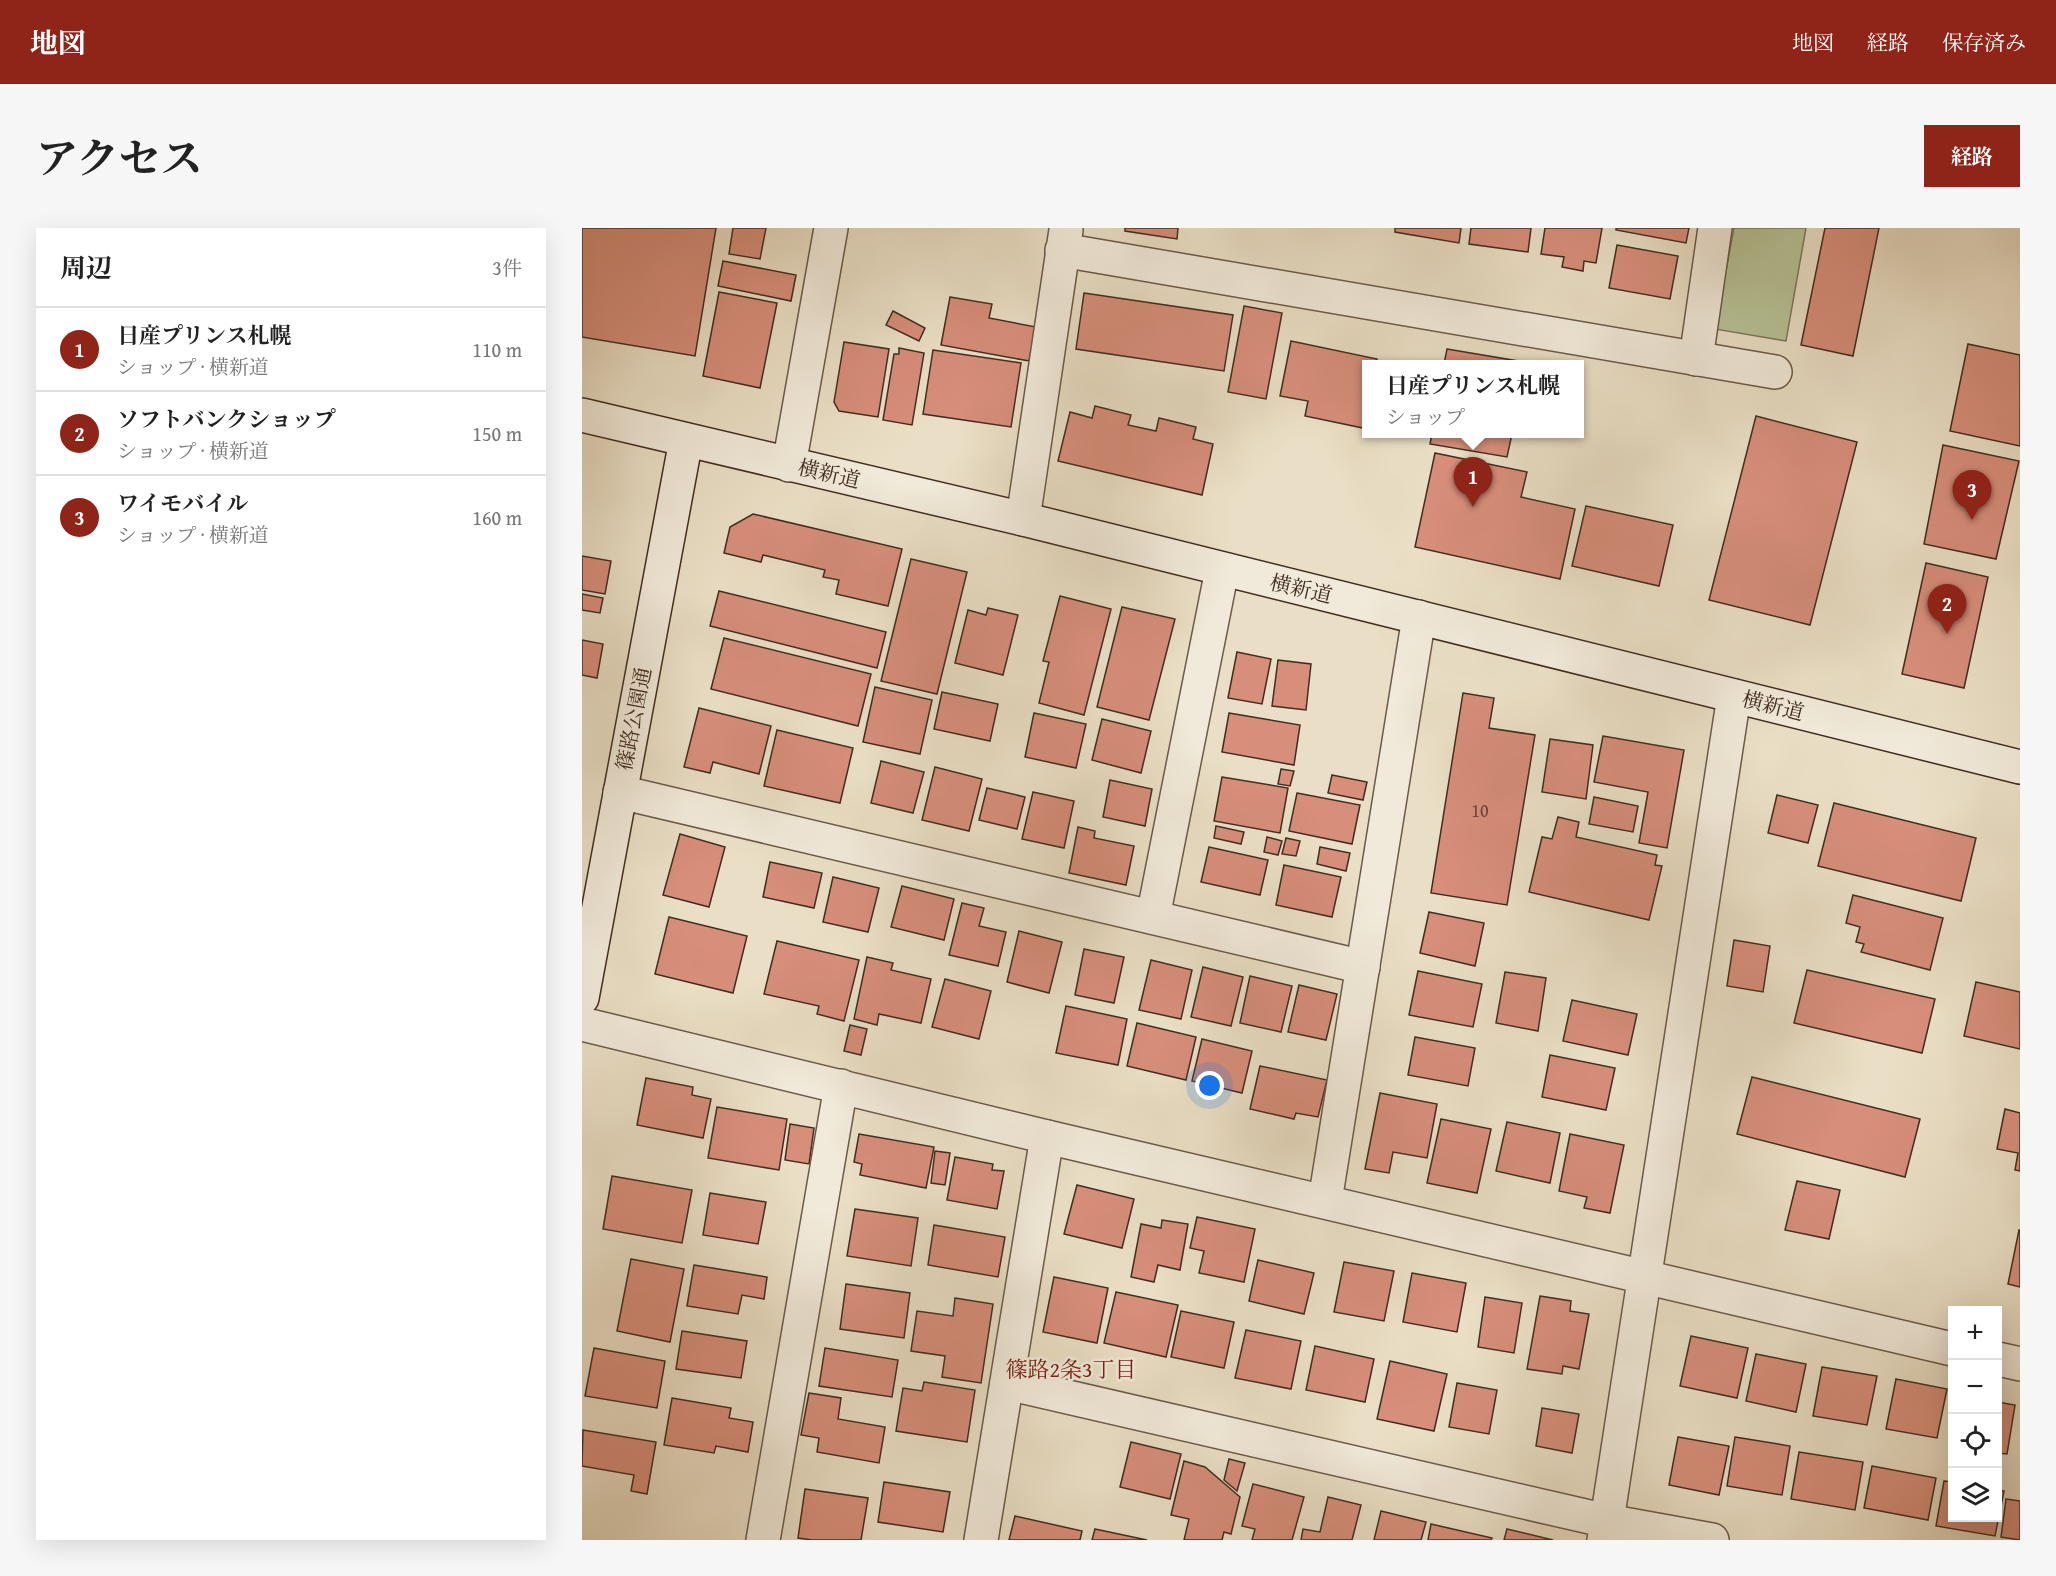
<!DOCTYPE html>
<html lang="ja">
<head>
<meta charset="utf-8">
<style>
	:root { --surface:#fff; --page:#f6f6f6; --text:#222; --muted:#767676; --line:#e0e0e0; --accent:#8f2418 }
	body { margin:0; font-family:"Gentium Book Plus","Noto Serif JP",serif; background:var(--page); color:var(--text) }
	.controls { position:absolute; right:18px; bottom:18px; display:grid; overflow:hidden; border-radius:0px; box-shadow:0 6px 24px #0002 }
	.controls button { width:54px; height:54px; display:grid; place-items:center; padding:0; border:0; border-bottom:2px solid var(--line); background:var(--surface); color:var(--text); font:30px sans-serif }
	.you { position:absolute; left:628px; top:858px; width:21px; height:21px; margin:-15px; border:4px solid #fff; border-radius:50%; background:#1a73e8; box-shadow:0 0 0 9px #1a73e833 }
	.badge { display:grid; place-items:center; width:39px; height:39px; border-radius:50%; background:var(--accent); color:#fff; font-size:20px; font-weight:700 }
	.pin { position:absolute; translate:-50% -50px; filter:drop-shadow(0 2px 3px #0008) }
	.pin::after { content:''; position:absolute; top:32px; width:21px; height:18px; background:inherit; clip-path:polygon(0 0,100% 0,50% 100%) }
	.popup { position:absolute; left:780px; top:132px; width:222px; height:78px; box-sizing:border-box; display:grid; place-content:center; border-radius:0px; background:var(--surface); filter:drop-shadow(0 2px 4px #0005); font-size:20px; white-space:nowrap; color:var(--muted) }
	.popup b { font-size:22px; color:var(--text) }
	.popup::after { content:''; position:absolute; left:50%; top:100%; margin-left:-12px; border:12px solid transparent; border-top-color:var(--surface) }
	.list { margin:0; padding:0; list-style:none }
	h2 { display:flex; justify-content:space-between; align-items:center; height:78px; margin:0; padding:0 24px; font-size:26px }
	h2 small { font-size:20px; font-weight:400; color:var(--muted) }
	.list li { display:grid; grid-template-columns:39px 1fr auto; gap:18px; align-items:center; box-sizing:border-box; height:84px; padding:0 24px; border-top:2px solid var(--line) }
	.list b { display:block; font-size:22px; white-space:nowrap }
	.list p { margin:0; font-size:20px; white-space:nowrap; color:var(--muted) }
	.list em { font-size:20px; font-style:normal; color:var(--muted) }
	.icon { flex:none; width:33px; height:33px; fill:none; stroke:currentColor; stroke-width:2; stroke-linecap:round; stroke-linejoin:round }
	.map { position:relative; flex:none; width:1438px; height:1312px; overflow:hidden; border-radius:0px }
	header { display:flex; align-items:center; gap:36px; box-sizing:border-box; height:84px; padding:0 30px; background:var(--accent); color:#fff }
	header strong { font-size:28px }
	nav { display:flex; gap:33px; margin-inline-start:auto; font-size:21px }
	.intro { display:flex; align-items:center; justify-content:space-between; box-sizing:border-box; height:144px; padding:0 36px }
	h1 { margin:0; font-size:42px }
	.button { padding:15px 27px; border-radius:0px; background:var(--accent); color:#fff; font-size:21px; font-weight:700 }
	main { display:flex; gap:36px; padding:0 36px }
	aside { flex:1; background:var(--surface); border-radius:0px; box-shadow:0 6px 24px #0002 }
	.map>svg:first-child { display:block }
	.green { fill:#b6c296; stroke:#7c785b; stroke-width:1.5 }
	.building { fill:#d78e7b; stroke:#412d20; stroke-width:1.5 }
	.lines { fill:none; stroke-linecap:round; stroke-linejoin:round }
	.street-casing { stroke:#6b5a4a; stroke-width:36 }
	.secondary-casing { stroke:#412d20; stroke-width:36 }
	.street { stroke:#f1eada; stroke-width:33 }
	.secondary { stroke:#f1eada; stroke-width:33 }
	.labels { text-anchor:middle; stroke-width:5; stroke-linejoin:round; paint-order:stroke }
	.number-label { font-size:18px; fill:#664537 }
	.street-label { font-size:21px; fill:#412d20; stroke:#f1eada }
	.neighbourhood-label { font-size:22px; fill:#7a1f14; stroke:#f1eada }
</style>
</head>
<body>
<header>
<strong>地図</strong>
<nav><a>地図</a><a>経路</a><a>保存済み</a></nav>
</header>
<div class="intro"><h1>アクセス</h1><a class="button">経路</a></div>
<main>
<aside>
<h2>周辺<small>3件</small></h2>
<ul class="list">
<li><span class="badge">1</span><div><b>日産プリンス札幌</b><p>ショップ · 横新道</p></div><em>110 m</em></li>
<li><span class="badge">2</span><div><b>ソフトバンクショップ</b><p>ショップ · 横新道</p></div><em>150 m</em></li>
<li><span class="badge">3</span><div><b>ワイモバイル</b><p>ショップ · 横新道</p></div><em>160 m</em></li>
</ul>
</aside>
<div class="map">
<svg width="1438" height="1312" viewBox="0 0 1438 1312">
	<rect width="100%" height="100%" fill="#eadfc6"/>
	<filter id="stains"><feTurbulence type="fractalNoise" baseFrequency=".00333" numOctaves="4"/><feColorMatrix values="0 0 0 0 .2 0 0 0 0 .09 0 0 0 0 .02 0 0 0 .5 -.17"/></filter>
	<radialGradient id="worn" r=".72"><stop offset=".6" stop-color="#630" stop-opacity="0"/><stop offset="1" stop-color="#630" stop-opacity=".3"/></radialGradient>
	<path class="green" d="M1152 0H1224L1204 113 1133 101Z"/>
	<g class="building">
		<path d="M0 0H134L113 128 0 109Z"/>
		<path d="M151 0H184L178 31 147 26Z"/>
		<path d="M543 0H596L595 11 543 3Z"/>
		<path d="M813 0H879L877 15 813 4Z"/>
		<path d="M889 0H949L946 24 887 16Z"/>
		<path d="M963 0H1020L1014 35 1002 33 1001 43 980 39 982 29 959 26Z"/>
		<path d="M1034 0H1107L1104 15 1034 2Z"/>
		<path d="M1243 0H1297L1271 128 1219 117Z"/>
		<path d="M1035 17 1096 28 1088 71 1027 60Z"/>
		<path d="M141 33 214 47 209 73 136 58Z"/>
		<path d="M137 64 195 75 178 160 121 148Z"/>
		<path d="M502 65 651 87 642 143 494 121Z"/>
		<path d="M368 69 410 76 407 90 454 99 447 133 359 117Z"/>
		<path d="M662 78 700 85 684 171 646 164Z"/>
		<path d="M311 83 343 100 337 113 304 97Z"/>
		<path d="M709 113 795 131 794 136H784V183L781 200 723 188 726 173 698 168Z"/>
		<path d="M262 114 307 121 296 189 257 183 252 174Z"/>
		<path d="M1386 116 1438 127V218L1368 203Z"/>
		<path d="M317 120 342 125 330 197 301 192 312 126H317Z"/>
		<path d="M865 121 942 134V136H862Z"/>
		<path d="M351 122 439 135 429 199 341 186Z"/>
		<path d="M513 178 549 187 546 197 574 203 577 190 614 199 611 211 631 216 620 267 476 233 488 184 510 190Z"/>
		<path d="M1174 188 1275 214 1228 397 1127 372Z"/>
		<path d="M850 206H930L925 229 848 216Z"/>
		<path d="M1361 217 1437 233 1414 331 1342 316Z"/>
		<path d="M853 225 945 244 939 269 993 281 978 351 833 319Z"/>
		<path d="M1004 278 1091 297 1077 358 990 338Z"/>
		<path d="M171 286 320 321 306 378 254 366 257 352 241 349 243 342 181 327 179 334 142 325 148 299Z"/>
		<path d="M0 328 29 333 23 366 0 362Z"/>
		<path d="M329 331 385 344 355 466 299 453Z"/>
		<path d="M1344 335 1406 349 1382 460 1320 446Z"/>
		<path d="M137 363 304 404 295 440 128 398Z"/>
		<path d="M0 366 21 370 18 385 0 382Z"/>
		<path d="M478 368 529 381 502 487 457 475 467 434 461 433Z"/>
		<path d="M540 379 593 391 567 492 515 479Z"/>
		<path d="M406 380 436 387 421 447 373 435 386 382 404 387Z"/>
		<path d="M142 410 289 446 276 498 129 461Z"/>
		<path d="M0 412 21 416 15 450 0 447Z"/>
		<path d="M655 424 689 431 680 476 646 470Z"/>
		<path d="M696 432 729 436 724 482 690 478Z"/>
		<path d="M293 459 350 472 338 526 281 514Z"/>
		<path d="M360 464 416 476 408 513 352 501Z"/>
		<path d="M881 465 912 470 907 500 953 507 925 677 849 665Z"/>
		<path d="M117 480 189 498 177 546 131 534 128 545 102 539Z"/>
		<path d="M452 485 504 496 494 540 443 529Z"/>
		<path d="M647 485 718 497 712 537 640 524Z"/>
		<path d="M520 491 569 503 559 545 510 532Z"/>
		<path d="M195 502 271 520 258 575 182 558Z"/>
		<path d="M1021 508 1102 522 1085 620 1057 615 1066 564 1012 554Z"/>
		<path d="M968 511 1011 517 1004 571 960 564Z"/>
		<path d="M299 533 342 544 331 585 289 575Z"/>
		<path d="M353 539 400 551 387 603 340 592Z"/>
		<path d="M699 541 712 543 708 558 696 556Z"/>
		<path d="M750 547 785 554 781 572 746 565Z"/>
		<path d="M640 549 706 560 698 605 632 593Z"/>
		<path d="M528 552 570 561 563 598 521 589Z"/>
		<path d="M405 560 443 569 435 601 397 592Z"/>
		<path d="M451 564 492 573 482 620 440 611Z"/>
		<path d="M715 565 778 577 770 616 707 603Z"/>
		<path d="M1195 567 1236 577 1226 615 1186 605Z"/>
		<path d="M1012 569 1056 578 1051 604 1007 596Z"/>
		<path d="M1252 575 1394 610 1379 673 1236 638Z"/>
		<path d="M976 589 997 594 994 609 1075 627 1073 637 1080 638 1067 692 947 664 960 609 970 611Z"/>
		<path d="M634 598 662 604 659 616 632 610Z"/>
		<path d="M496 599 513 603 512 610 552 618 544 657 487 645Z"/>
		<path d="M98 606 143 619 127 679 81 667Z"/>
		<path d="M685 609 700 613 696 627 682 624Z"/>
		<path d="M704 610 718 613 714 628 700 626Z"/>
		<path d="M627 619 686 632 678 667 619 654Z"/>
		<path d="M738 619 768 625 764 643 735 636Z"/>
		<path d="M188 634 240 645 232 680 181 669Z"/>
		<path d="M702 637 759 649 750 689 694 677Z"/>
		<path d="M251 649 297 660 286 704 241 694Z"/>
		<path d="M320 658 372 671 362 712 309 699Z"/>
		<path d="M1271 667 1361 690 1348 742 1279 724 1282 716 1274 714 1278 699 1264 695Z"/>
		<path d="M380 675 402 680 397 698 424 704 416 738 367 727Z"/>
		<path d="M847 684 902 695 893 738 838 725Z"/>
		<path d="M87 689 165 708 151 765 73 746Z"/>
		<path d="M437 703 480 714 467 765 425 754Z"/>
		<path d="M1152 712 1188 718 1181 764 1145 758Z"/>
		<path d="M195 713 277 732 262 793 235 786 237 778 182 766Z"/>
		<path d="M502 721 542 729 532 775 493 767Z"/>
		<path d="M285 729 311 735 309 742 349 751 339 795 297 786 295 797 272 791Z"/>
		<path d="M569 732 610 742 599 791 557 782Z"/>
		<path d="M621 739 661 749 649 798 609 789Z"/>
		<path d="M1225 742 1353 771 1340 825 1212 795Z"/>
		<path d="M836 743 900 756 891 799 827 787Z"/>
		<path d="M923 744 964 750 956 803 914 795Z"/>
		<path d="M668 748 710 758 699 804 658 795Z"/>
		<path d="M363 751 409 763 397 811 350 799Z"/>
		<path d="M1394 754 1438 764V821L1382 808Z"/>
		<path d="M717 757 755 766 744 812 706 804Z"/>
		<path d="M990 772 1055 786 1046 827 981 813Z"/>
		<path d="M484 778 545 791 536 837 474 825Z"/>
		<path d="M555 795 614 809 604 852 545 838Z"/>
		<path d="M268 797 285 801 279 827 262 823Z"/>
		<path d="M833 809 893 820 886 858 826 847Z"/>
		<path d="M620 811 670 823 660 865 610 853Z"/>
		<path d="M968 827 1033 840 1024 882 960 869Z"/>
		<path d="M678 838 745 852 736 889 714 885 712 891 668 881Z"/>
		<path d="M1170 849 1338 891 1323 949 1155 906Z"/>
		<path d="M64 850 111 859 110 867 129 871 121 910 55 897Z"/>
		<path d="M798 865 855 876 845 930 811 924 807 945 783 941Z"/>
		<path d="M135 879 205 891 197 942 126 930Z"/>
		<path d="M1423 881 1438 885V943L1433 942 1436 925 1415 921Z"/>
		<path d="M859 891 909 901 895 965 845 955Z"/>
		<path d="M925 894 978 905 968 955 914 943Z"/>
		<path d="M208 896 232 900 227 936 203 932Z"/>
		<path d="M277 906 352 919 344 960 278 947 280 936 272 934Z"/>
		<path d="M988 906 1042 917 1028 985 1002 980 1005 969 977 963Z"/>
		<path d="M353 923 368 925 363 957 349 955Z"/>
		<path d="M373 929 411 936 410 942 422 943 415 981 365 972Z"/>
		<path d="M30 948 110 962 100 1015 21 1001Z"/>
		<path d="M1215 953 1258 962 1247 1011 1203 1002Z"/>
		<path d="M495 957 552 971 540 1020 482 1006Z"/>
		<path d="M128 965 184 974 176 1016 121 1007Z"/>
		<path d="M273 981 336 990 329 1038 265 1028Z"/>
		<path d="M615 989 673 1001 662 1054 617 1045 622 1023 608 1020Z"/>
		<path d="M580 992 606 996 598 1042 576 1037 572 1054 549 1049 559 996 579 1000Z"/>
		<path d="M352 997 423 1009 416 1049 346 1037Z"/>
		<path d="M1437 1002H1438V1059L1426 1056Z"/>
		<path d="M49 1031 102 1041 88 1114 35 1103Z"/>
		<path d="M676 1032 732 1045 722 1086 667 1073Z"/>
		<path d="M762 1034 812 1043 802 1093 752 1084Z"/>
		<path d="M112 1037 185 1049 182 1071 160 1067 156 1086 105 1078Z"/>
		<path d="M830 1045 884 1055 875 1104 821 1094Z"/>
		<path d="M472 1049 526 1060 515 1115 461 1104Z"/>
		<path d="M264 1056 328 1065 322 1110 258 1101Z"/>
		<path d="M534 1064 596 1077 584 1129 522 1115Z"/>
		<path d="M958 1068 989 1073 988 1083 1007 1086 997 1141 981 1138 980 1146 945 1141Z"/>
		<path d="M903 1069 940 1075 932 1125 896 1119Z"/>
		<path d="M373 1070 411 1076 399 1155 360 1149 363 1128 329 1123 335 1083 371 1088Z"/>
		<path d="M599 1083 652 1094 642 1140 589 1129Z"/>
		<path d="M664 1102 719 1113 709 1161 653 1150Z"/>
		<path d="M100 1103 165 1113 159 1150 94 1141Z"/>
		<path d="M1109 1108 1166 1120 1155 1170 1098 1158Z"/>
		<path d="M733 1118 792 1131 783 1174 724 1162Z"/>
		<path d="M12 1120 83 1133 75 1180 3 1168Z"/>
		<path d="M243 1120 316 1132 310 1169 237 1158Z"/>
		<path d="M1174 1126 1224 1136 1214 1184 1164 1173Z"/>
		<path d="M808 1133 865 1146 852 1203 795 1191Z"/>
		<path d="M1240 1139 1295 1148 1285 1197 1231 1188Z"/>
		<path d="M1314 1151 1365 1161 1355 1210 1304 1201Z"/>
		<path d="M342 1154 393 1162 385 1214 314 1203 321 1160 340 1163Z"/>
		<path d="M875 1155 915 1162 907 1206 867 1199Z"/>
		<path d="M227 1165 259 1170 256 1191 303 1199 297 1235 235 1224 237 1210 219 1207Z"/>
		<path d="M90 1170 149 1180 147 1190 171 1194 166 1224 134 1218 132 1225 82 1217Z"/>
		<path d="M1416 1174 1433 1177 1425 1226 1416 1225Z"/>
		<path d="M960 1180 997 1186 990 1225 954 1218Z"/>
		<path d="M1 1202 74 1214 65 1266 49 1263 52 1247 0 1238Z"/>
		<path d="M1096 1209 1147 1218 1137 1267 1087 1257Z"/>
		<path d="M1153 1209 1208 1218 1200 1267 1145 1258Z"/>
		<path d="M549 1214 599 1226 588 1271 538 1259Z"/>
		<path d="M1217 1224 1281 1234 1273 1282 1209 1271Z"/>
		<path d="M647 1231 663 1235 655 1263 642 1252Z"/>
		<path d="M602 1233 623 1239 658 1269 649 1306 642 1304 640 1312H602L607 1291 589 1287Z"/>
		<path d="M1290 1238 1354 1250 1346 1292 1282 1280Z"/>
		<path d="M1362 1253 1370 1254V1290H1416V1262L1422 1263 1413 1308 1354 1298Z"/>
		<path d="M302 1254 368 1264 361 1304 296 1294Z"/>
		<path d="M671 1256 722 1269 710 1312H670L673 1301 660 1298Z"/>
		<path d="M223 1261 286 1270 279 1312H230L216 1310Z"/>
		<path d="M746 1269 779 1277 770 1312H719L721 1301 738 1304Z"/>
		<path d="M1424 1271 1438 1273V1312L1419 1309Z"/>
		<path d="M799 1283 844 1294 839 1312H792Z"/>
		<path d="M433 1288 500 1303 498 1312H427Z"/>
		<path d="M849 1296 910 1310 909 1312H846Z"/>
		<path d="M513 1301 565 1312H510Z"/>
		<path d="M925 1301 971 1312H922Z"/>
	</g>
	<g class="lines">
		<g class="street-casing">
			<g id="street">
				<path d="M480 22 1193 144"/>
				<path d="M1114 131 1133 0"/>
				<path d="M207 237 249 0"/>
				<path d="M441 291 484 2"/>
				<path d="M38 564 781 739"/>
				<path d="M571 689 640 342"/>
				<path d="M0 796 465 909 1370 1121"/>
				<path d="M743 973 837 389"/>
				<path d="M1416 1131 1438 1136"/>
				<path d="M425 1155 1025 1293 1130 1312"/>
				<path d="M181 1312 259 858"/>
				<path d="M399 1312 465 909"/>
				<path d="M1022 1312 1152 468"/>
			</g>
		</g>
		<g class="secondary-casing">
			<g id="secondary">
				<path d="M0 187 441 291 1438 539"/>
				<path d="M0 770 104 212"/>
			</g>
		</g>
		<use href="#street" class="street"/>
		<use href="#secondary" class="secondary"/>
	</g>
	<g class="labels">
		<g class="number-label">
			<text x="898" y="589">10</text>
		</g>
		<g class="street-label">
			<text transform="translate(247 246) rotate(13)" y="7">横新道</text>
			<text transform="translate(719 361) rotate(13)" y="7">横新道</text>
			<text transform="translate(1191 478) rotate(14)" y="7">横新道</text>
			<text transform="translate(52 491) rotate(-79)" y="7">篠路公園通</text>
		</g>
		<g class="neighbourhood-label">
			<text x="489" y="1149">篠路2条3丁目</text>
		</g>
	</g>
	<rect width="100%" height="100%" filter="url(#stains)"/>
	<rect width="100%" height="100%" fill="url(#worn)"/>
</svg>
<div class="controls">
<button>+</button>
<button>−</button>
<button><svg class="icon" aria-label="locate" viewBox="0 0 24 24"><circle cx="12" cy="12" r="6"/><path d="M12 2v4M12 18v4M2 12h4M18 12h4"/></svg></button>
<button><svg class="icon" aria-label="layers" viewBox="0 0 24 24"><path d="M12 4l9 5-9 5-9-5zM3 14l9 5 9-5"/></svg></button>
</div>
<div class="you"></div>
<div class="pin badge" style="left:891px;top:279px">1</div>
<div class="popup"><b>日産プリンス札幌</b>ショップ</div>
<div class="pin badge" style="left:1365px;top:406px">2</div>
<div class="pin badge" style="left:1390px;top:292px">3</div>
</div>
</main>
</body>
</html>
